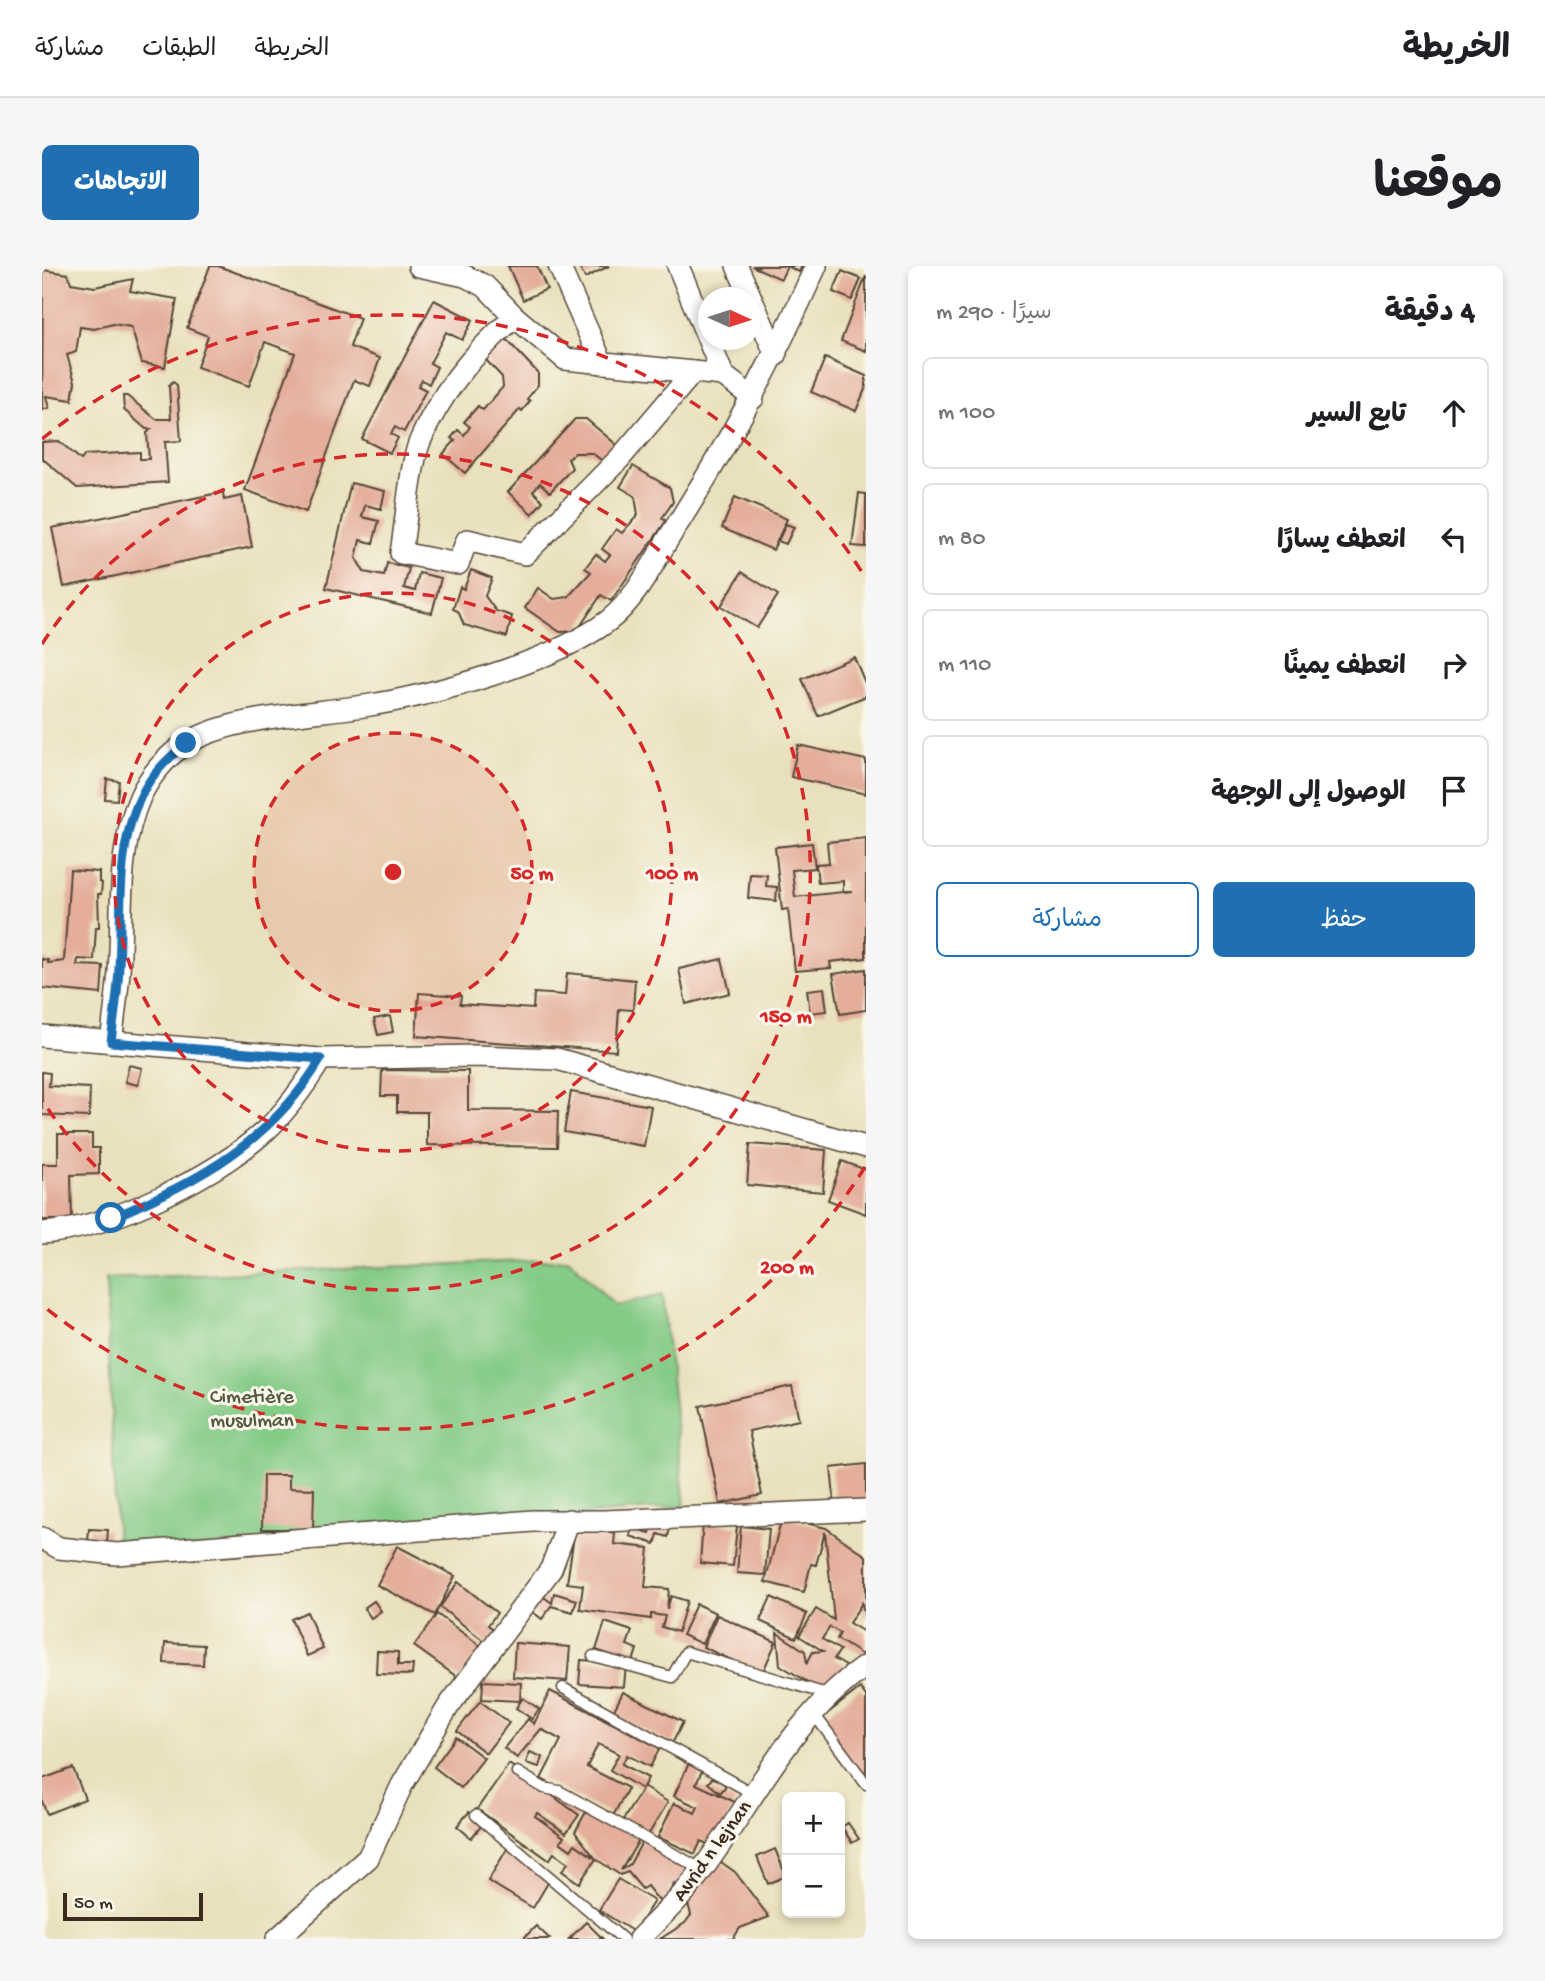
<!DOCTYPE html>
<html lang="ar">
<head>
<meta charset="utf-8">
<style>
	:root { --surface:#fff; --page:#f6f6f6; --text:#202124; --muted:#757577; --line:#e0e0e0; --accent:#1f6fb2 }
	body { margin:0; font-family:"Gochi Hand","Playpen Sans Arabic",sans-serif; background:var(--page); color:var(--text); direction:rtl }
	.controls { position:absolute; right:21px; bottom:21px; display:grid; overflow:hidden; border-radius:10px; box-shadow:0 4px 10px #0003 }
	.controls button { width:63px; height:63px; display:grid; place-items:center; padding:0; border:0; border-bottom:2px solid var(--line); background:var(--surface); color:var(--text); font:35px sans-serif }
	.compass { position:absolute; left:656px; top:21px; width:63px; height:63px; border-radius:50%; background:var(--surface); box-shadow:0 4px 10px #0003; rotate:93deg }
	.scale { position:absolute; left:21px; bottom:18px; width:140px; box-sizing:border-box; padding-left:7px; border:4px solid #3b2a1e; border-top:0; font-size:19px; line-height:24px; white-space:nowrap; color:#3b2a1e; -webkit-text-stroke:5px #fbf7ec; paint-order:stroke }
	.stop { position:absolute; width:21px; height:21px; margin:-16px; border:5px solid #1f6fb2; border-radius:50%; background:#fff }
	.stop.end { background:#1f6fb2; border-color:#fff; box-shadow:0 2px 7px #0008 }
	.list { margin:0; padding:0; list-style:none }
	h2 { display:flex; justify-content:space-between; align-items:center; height:91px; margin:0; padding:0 28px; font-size:30px }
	h2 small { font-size:23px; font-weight:400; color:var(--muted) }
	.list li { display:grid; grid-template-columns:46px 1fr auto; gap:21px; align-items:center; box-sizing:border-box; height:112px; margin:0 14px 14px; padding:0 14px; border:2px solid var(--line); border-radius:10px }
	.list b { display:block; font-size:26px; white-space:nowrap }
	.list em { font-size:23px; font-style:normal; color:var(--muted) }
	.actions { display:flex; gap:14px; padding:21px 28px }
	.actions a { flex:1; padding:16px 0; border:2px solid var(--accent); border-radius:10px; text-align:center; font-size:24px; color:var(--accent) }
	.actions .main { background:var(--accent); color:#fff }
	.icon { flex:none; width:38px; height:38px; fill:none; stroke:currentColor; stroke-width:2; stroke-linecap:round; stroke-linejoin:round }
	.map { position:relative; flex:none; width:824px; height:1673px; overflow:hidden; direction:ltr; border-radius:10px }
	header { display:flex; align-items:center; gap:42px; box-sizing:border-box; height:98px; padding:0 35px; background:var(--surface); border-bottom:2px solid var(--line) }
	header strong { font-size:33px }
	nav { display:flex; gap:38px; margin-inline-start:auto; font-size:24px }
	.intro { display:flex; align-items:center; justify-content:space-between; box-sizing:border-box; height:168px; padding:0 42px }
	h1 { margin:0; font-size:49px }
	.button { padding:18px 32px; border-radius:10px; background:var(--accent); color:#fff; font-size:24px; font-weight:700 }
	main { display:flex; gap:42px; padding:0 42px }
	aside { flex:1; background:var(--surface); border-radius:10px; box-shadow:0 4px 10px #0003 }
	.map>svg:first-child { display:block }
	.green { fill:#84cb86; stroke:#607a52; stroke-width:2 }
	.building { fill:#e4ae9b }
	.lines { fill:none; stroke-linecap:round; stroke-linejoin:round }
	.service-casing { stroke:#554536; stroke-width:13 }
	.minor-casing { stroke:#554536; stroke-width:24 }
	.service { stroke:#fff; stroke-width:10 }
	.minor { stroke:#fff; stroke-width:21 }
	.route { stroke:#1f6fb2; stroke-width:9 }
	.ring { fill:none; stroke:#d62828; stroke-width:3.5; stroke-dasharray:12 9 }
	.labels { text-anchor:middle; stroke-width:6; stroke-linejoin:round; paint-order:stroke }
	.park-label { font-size:21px; fill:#515a3d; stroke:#fbf7ec }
	.street-label { font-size:21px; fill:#3b2a1e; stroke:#fbf7ec }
	.centre { fill:#d62828; stroke:#fbf7ec; stroke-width:3.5 }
	.ring-label { font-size:21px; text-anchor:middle; font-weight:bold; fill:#d62828; stroke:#fbf7ec; stroke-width:6; stroke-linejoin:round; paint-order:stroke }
</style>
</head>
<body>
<header>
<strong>الخريطة</strong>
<nav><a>الخريطة</a><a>الطبقات</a><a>مشاركة</a></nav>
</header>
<div class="intro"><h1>موقعنا</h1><a class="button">الاتجاهات</a></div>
<main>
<aside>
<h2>4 دقيقة<small>سيرًا · 290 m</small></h2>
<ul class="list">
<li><svg class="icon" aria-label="ahead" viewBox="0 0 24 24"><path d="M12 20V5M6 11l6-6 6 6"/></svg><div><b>تابع السير</b></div><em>100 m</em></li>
<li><svg class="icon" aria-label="left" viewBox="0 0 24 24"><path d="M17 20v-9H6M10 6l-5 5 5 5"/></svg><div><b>انعطف يسارًا</b></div><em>80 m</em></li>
<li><svg class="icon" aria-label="right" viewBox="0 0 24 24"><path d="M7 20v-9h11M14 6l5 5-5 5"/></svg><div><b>انعطف يمينًا</b></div><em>110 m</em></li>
<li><svg class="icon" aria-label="arrive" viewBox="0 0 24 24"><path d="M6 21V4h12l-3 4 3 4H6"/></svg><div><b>الوصول إلى الوجهة</b></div></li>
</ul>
<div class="actions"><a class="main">حفظ</a><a>مشاركة</a></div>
</aside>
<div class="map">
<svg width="824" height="1673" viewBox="0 0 824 1673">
	<rect width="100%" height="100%" fill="#fbf7ec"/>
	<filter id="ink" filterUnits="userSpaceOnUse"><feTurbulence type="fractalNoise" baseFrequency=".0143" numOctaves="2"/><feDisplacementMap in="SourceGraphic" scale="14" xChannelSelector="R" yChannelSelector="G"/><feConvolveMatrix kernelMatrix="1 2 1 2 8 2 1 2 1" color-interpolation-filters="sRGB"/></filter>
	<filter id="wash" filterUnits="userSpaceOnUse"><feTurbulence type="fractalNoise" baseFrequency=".00686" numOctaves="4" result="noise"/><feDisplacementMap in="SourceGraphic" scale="28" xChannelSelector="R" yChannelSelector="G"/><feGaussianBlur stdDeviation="1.57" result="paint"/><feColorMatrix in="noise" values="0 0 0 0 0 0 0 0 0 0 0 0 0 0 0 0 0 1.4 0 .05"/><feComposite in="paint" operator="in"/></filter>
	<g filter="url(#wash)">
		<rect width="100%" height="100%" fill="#e9e1bd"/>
		<path class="green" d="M527 993 573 1040 620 1029 643 1240 75 1288 64 1013Z"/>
		<g id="blocks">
			<g class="building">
				<path d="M168 0H176L318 52 308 81 338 92 328 120 312 114 264 246 203 224 253 87 223 76 207 120 155 101 166 70 145 62Z"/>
				<path d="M466 0H495L505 23 481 34Z"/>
				<path d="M537 0H567L543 12Z"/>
				<path d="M710 0H760L757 6 745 0 739 13Z"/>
				<path d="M1 4 26 8 29 17 53 21 91 13 88 25 135 33 123 101 100 97 89 61 71 58 52 63 38 61 34 86 25 89 33 116 30 134 4 130 7 142 0 144Z"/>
				<path d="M800 5 819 13 810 34 791 26Z"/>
				<path d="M824 10V85L799 75Z"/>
				<path d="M392 34 431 54 420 74 404 66 388 97 395 101 387 118 380 114 376 120 384 124 362 166 353 161 349 168 356 172 348 187 320 173Z"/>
				<path d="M464 73 496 107V119L485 133 488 135 480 145 478 143 423 207 401 188 413 175 409 172 416 164 422 169 428 161 422 156 436 140 441 144 461 121 460 111 443 93Z"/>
				<path d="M783 92 824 110V121L814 145 769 126Z"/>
				<path d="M131 116 135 119 139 175 123 176 126 216 35 222 0 192V176L17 175 39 194 43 189 98 186V193H107L105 167 109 163H104L82 144 81 130H85L114 153H129L127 120Z"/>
				<path d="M533 153H544L576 180 563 197 550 187H533L526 193 530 202 508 226 498 217 491 225 501 235 490 248 466 226Z"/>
				<path d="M591 200 628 222 631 236 620 252 624 255 569 335 559 329 535 365 518 366 483 342 496 322 512 333 526 331 549 306 543 302 554 288 563 295 568 289 560 283 574 263 580 267 596 249 593 230 578 221Z"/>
				<path d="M309 217 343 225 339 243 323 239 320 251 337 255 331 277 318 274 314 292 322 306 342 310 345 297 367 302 362 322 373 325 377 307 399 312 390 347 284 322Z"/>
				<path d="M181 226 182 234 200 230 210 281 22 321 10 262Z"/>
				<path d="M817 227 824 228V281L810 280Z"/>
				<path d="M693 231 745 253 731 284 680 262Z"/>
				<path d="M744 258 752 261 744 278 736 275Z"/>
				<path d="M429 304 450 312 443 330 454 345 470 350 465 371 422 359 416 345 411 343 418 321 422 323Z"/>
				<path d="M700 306 736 329 715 362 679 340Z"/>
				<path d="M812 391 824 419V430L776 450 760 413Z"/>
				<path d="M756 479 824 494V528L749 511Z"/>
				<path d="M65 513 77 515 75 534 63 533Z"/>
				<path d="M824 572V692L788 696 789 702 753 705 746 643 740 644 733 581 770 577 773 602 750 604 753 631 811 625H801V615L776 617 774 598 787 597 785 576Z"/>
				<path d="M28 604 57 606V616L60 617 59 628H56L57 661H54L52 694 36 693 35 699 61 700 59 728 0 722V693L6 694V697L22 695Z"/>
				<path d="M708 608 725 609 724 620 735 621 734 635 706 632Z"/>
				<path d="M680 693 688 727 644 738 637 703Z"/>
				<path d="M824 703V744L798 748 791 708Z"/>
				<path d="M525 707 593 714 591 744 577 743 574 785 374 770 377 727 419 730 418 738 491 743 492 727 523 729Z"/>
				<path d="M782 722 785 745 768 747 765 724Z"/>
				<path d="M348 750 351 766 336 769 332 753Z"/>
				<path d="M87 799 100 802 96 819 83 816Z"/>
				<path d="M340 804 426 805V844L516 845 515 881 385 879V846H355V830H339Z"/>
				<path d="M0 806 8 807 7 820 48 822 47 851 0 849Z"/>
				<path d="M529 826 609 840 602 880 522 866Z"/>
				<path d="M16 868H50V882H57V908L29 909 30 954H0V898H16Z"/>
				<path d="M708 878 784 884 781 926 705 919Z"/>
				<path d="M800 895 824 904V948L786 934Z"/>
				<path d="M750 1120 757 1154 707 1165 720 1229 678 1238 658 1140Z"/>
				<path d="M824 1198V1237L793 1241 789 1202Z"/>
				<path d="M221 1209H247V1222L272 1223 271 1263H220Z"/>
				<path d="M740 1251 784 1262 824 1290V1358L820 1337 807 1357 824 1367V1387L822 1390 795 1373 798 1367 788 1361 780 1373 798 1384 792 1393 804 1400 787 1429 738 1399 735 1367 763 1385 765 1397 771 1386 781 1385 757 1370 774 1343 792 1354 783 1266 774 1299 769 1298 762 1326 723 1316Z"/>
				<path d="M611 1256 628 1262 626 1271 616 1268 613 1278 588 1270 590 1262 608 1267Z"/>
				<path d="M661 1257 695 1260 691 1300 658 1297Z"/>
				<path d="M699 1260 727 1263 723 1309 695 1307Z"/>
				<path d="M47 1263 66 1264 65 1277 46 1275Z"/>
				<path d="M533 1263 573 1267 572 1278 607 1282 603 1321 627 1323 625 1343 629 1330 645 1335 636 1366 620 1361 623 1350 609 1348V1353L538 1343 541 1319 525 1317Z"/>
				<path d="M355 1280 413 1310 393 1349 335 1319Z"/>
				<path d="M416 1316 455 1347 446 1359 459 1369 450 1381 398 1341Z"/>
				<path d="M512 1327 535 1334 531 1346 509 1340 500 1353 488 1344 499 1329 510 1337Z"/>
				<path d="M729 1331 765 1348 754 1372 718 1355Z"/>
				<path d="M332 1335 339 1345 329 1352 322 1342Z"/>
				<path d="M654 1338 674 1347 660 1378 640 1369Z"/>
				<path d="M265 1346 281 1383 265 1390 249 1353Z"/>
				<path d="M395 1348 440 1381 418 1413 372 1380Z"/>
				<path d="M675 1349 734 1376 720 1408 661 1381Z"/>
				<path d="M563 1356 590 1365 585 1379 595 1383 591 1396 554 1384Z"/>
				<path d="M123 1377 162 1379 161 1399 122 1397Z"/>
				<path d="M473 1377 528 1381 525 1415 471 1411Z"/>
				<path d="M335 1385 356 1386V1399H371L370 1409 334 1408Z"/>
				<path d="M539 1394 584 1397 582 1421 537 1418Z"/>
				<path d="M441 1415 479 1417 478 1435 440 1433Z"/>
				<path d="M818 1422 824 1430V1518L777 1454Z"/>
				<path d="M508 1425 618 1482 608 1501 585 1489 580 1498 606 1512 601 1521 626 1536 605 1571 580 1556 600 1523 568 1504 577 1488 556 1478 545 1501 586 1522 571 1550 499 1513 519 1474 499 1463 475 1492 462 1482 486 1453 492 1458Z"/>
				<path d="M581 1426 641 1456 630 1478 570 1448Z"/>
				<path d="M481 1432 497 1443 490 1453 474 1442Z"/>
				<path d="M438 1435 467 1457 444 1487 415 1465Z"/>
				<path d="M414 1471 442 1492 419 1522 392 1501Z"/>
				<path d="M488 1486 500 1491 497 1501 484 1497Z"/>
				<path d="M647 1497 661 1503 654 1518 693 1536 672 1581 659 1575 653 1588 616 1571 632 1537 653 1547 656 1541 632 1530Z"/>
				<path d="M467 1498 537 1549 524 1567 495 1547 493 1550 522 1571 518 1576 529 1584 533 1578 554 1593 533 1566 545 1544 597 1574 579 1604 588 1598 600 1576 653 1605 643 1624 632 1617 626 1629 631 1634 622 1641 605 1620 600 1623 586 1606 578 1609 554 1593 537 1617 520 1605 526 1597 512 1587 507 1594 435 1543Z"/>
				<path d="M31 1502 43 1533 5 1548 0 1535V1513Z"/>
				<path d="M672 1510 684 1520 678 1527 666 1517Z"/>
				<path d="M427 1546 441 1558 429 1572 415 1560Z"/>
				<path d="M806 1557 817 1573 810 1577 800 1561Z"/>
				<path d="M465 1583 510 1610 491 1642 446 1615Z"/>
				<path d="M733 1583 744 1610 726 1618 715 1591Z"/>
				<path d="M676 1594 693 1606 727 1651 698 1662 691 1673H618L643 1657 649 1649 644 1630Z"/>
				<path d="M576 1613 612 1635 592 1666 557 1644Z"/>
				<path d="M544 1656 561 1673H527Z"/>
				<path d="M494 1660 508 1673H481Z"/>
			</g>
		</g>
	</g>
	<g filter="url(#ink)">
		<use href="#blocks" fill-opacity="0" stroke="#554536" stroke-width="2"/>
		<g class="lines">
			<g class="service-casing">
				<g id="service">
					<path d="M551 1390 630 1411 644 1386 788 1429"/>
					<path d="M521 1422 710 1527"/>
					<path d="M772 1448 824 1518"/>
					<path d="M475 1506 502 1522 517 1525 659 1603"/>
					<path d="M434 1549 581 1673"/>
				</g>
			</g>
			<g class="minor-casing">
				<g id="minor">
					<path d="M377 0 423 10 443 20 473 51 523 93 681 109"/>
					<path d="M517 0 560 97"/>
					<path d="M636 0 681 109 711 132"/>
					<path d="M695 0 734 89"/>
					<path d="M473 51C433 85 399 126 378 175 368 198 364 259 359 287L416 298 425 274 483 288 579 191 651 106"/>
					<path d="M0 770 279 793 433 790 515 793 824 881"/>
					<path d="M69 776C72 753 75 729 77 706 81 649 74 585 98 531 107 511 125 489 144 478 188 450 270 448 322 440 389 430 512 396 566 355 594 333 610 299 628 270 684 182 732 95 774 0"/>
					<path d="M0 967C68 963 172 911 223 865 245 845 263 819 279 793"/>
					<path d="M0 1272 17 1282 75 1288 491 1255H562L824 1244"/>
					<path d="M235 1673 326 1592 360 1519 406 1441 509 1303 527 1254"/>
					<path d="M597 1673C613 1656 631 1640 646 1622 705 1550 744 1454 824 1400"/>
				</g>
			</g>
			<use href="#service" class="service"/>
			<use href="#minor" class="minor"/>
		</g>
	</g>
	<g class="lines" filter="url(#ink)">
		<path class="route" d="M69 952C156 916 229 876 279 793L69 776C72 751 76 726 77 701 80 646 74 580 99 530 109 508 126 493 144 477"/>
	</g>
	<circle cx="351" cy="606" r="139" fill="#d62828" fill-opacity=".12"/>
	<g class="ring">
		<circle cx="351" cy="606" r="139"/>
		<circle cx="351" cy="606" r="279"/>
		<path d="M0 378A418 418 0 1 1 0 834"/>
		<path d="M823 901A557 557 0 0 1 0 1039M0 173A557 557 0 0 1 823 311"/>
	</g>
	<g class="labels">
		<g class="park-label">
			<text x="210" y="1136">Cimetière<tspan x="210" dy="24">musulman</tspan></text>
		</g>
		<g class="street-label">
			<text transform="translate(669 1584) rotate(-54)" y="7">Avrid n lejnan</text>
		</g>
	</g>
	<circle cx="351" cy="606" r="10" class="centre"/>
	<g class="ring-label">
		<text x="490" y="613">50 m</text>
		<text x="630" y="613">100 m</text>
		<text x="744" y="756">150 m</text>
		<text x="745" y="1007">200 m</text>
	</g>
</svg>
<div class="controls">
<button>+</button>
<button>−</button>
</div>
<svg class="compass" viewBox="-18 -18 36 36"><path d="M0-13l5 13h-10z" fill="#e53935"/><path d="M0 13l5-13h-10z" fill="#757577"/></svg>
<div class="scale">50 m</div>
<div class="stop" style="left:69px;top:952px"></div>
<div class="stop end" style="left:144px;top:477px"></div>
</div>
</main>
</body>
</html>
